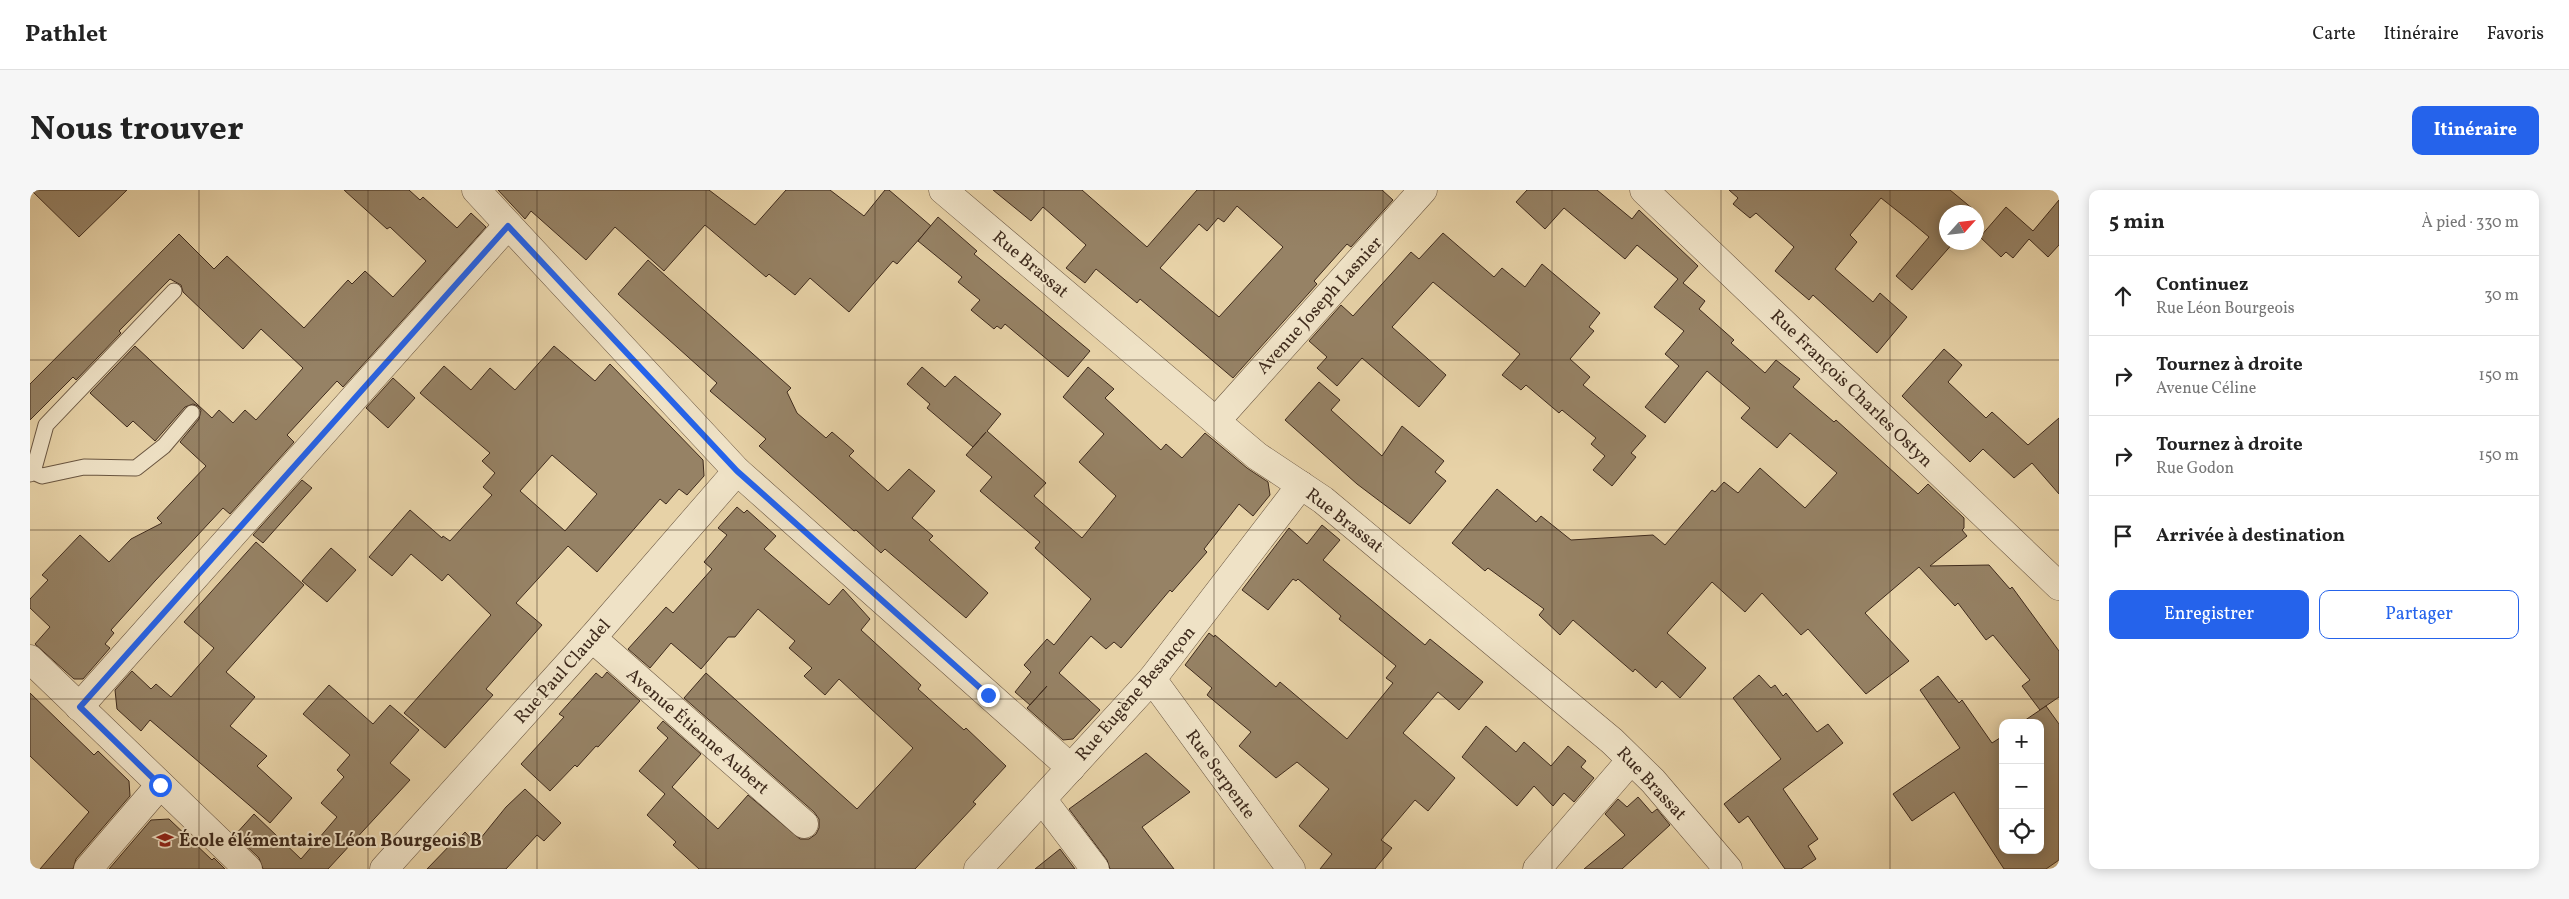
<!DOCTYPE html>
<html lang="fr">
<head>
<meta charset="utf-8">
<style>
	:root { --surface:#fff; --page:#f6f6f6; --text:#222; --muted:#767676; --line:#e0e0e0; --accent:#2563eb }
	body { margin:0; font-family:Vollkorn,serif; background:var(--page); color:var(--text) }
	.controls { position:absolute; right:15px; bottom:15px; display:grid; overflow:hidden; border-radius:10px; box-shadow:0 2px 12px #0003 }
	.controls button { width:45px; height:45px; display:grid; place-items:center; padding:0; border:0; border-bottom:1px solid var(--line); background:var(--surface); color:var(--text); font:25px sans-serif }
	.compass { position:absolute; left:1909px; top:15px; width:45px; height:45px; border-radius:50%; background:var(--surface); box-shadow:0 2px 12px #0003; rotate:63deg }
	.stop { position:absolute; width:15px; height:15px; margin:-11px; border:4px solid #2563eb; border-radius:50%; background:#fff }
	.stop.end { background:#2563eb; border-color:#fff; box-shadow:0 1px 5px #0008 }
	.list { margin:0; padding:0; list-style:none }
	h2 { display:flex; justify-content:space-between; align-items:center; height:65px; margin:0; padding:0 20px; font-size:21px }
	h2 small { font-size:16px; font-weight:400; color:var(--muted) }
	.list li { display:grid; grid-template-columns:32px 1fr auto; gap:15px; align-items:center; box-sizing:border-box; height:80px; padding:0 20px; border-top:1px solid var(--line) }
	.list b { display:block; font-size:19px; white-space:nowrap }
	.list p { margin:0; font-size:16px; white-space:nowrap; color:var(--muted) }
	.list em { font-size:16px; font-style:normal; color:var(--muted) }
	.actions { display:flex; gap:10px; padding:15px 20px }
	.actions a { flex:1; padding:11px 0; border:1px solid var(--accent); border-radius:10px; text-align:center; font-size:18px; color:var(--accent) }
	.actions .main { background:var(--accent); color:#fff }
	.icon { flex:none; width:28px; height:28px; fill:none; stroke:currentColor; stroke-width:2; stroke-linecap:round; stroke-linejoin:round }
	.map { position:relative; flex:none; width:2029px; height:679px; overflow:hidden; border-radius:10px }
	header { display:flex; align-items:center; gap:30px; box-sizing:border-box; height:70px; padding:0 25px; background:var(--surface); border-bottom:1px solid var(--line) }
	header strong { font-size:24px }
	nav { display:flex; gap:28px; margin-inline-start:auto; font-size:18px }
	.intro { display:flex; align-items:center; justify-content:space-between; box-sizing:border-box; height:120px; padding:0 30px }
	h1 { margin:0; font-size:35px }
	.button { padding:12px 22px; border-radius:10px; background:var(--accent); color:#fff; font-size:18px; font-weight:700 }
	main { display:flex; gap:30px; padding:0 30px }
	aside { flex:1; background:var(--surface); border-radius:10px; box-shadow:0 2px 12px #0003 }
	.map>svg:first-child { display:block }
	.building { fill:#968265; stroke:#3f2b1d; fill-rule:evenodd }
	.lines { fill:none; stroke-linecap:round; stroke-linejoin:round }
	.service-casing { stroke:#695540; stroke-width:17 }
	.minor-casing { stroke:#695540; stroke-width:29 }
	.service { stroke:#efe2c6; stroke-width:15 }
	.minor { stroke:#efe2c6; stroke-width:28 }
	.route { stroke:#2563eb; stroke-width:6 }
	.grid { fill:none; stroke:#3f2b1d; stroke-width:1; stroke-opacity:0.55 }
	.labels { text-anchor:middle; stroke-width:4; stroke-linejoin:round; paint-order:stroke }
	.street-label { font-size:18px; fill:#3f2b1d; stroke:#efe2c6 }
	.poi-label { font-size:18px; font-weight:bold; fill:#3f2b1d; stroke:#efe2c6; text-anchor:start }
</style>
</head>
<body>
<header>
<strong>Pathlet</strong>
<nav><a>Carte</a><a>Itinéraire</a><a>Favoris</a></nav>
</header>
<div class="intro"><h1>Nous trouver</h1><a class="button">Itinéraire</a></div>
<main>
<div class="map">
<svg width="2029" height="679" viewBox="0 0 2029 679">
	<rect width="100%" height="100%" fill="#e7d2a7"/>
	<filter id="stains"><feTurbulence type="fractalNoise" baseFrequency=".004" numOctaves="4"/><feColorMatrix values="0 0 0 0 .2 0 0 0 0 .09 0 0 0 0 .02 0 0 0 .5 -.17"/></filter>
	<radialGradient id="worn" r=".72"><stop offset=".6" stop-color="#630" stop-opacity="0"/><stop offset="1" stop-color="#630" stop-opacity=".3"/></radialGradient>
	<g class="building">
		<path d="M1 0H97L49 47Z"/>
		<path d="M314 0H379L390 10 393 7 427 38 441 23 456 37 313 197 307 191 257 245 264 252 200 324 193 318 125 391 81 440 84 443 75 454 80 458 53 489H44L5 454 20 437 0 418V409L18 390 12 385 50 345 79 372 101 349 132 333 127 328 176 276 150 252 169 229 171 220 168 216 163 214 155 217 125 251 103 231 97 237 60 203 105 156 182 228 189 220 203 233 215 220 226 230 273 178 231 139 213 159 153 102 151 95 140 89 89 141 91 143 46 190 43 187 0 230V194L149 44 184 79 197 66 274 138 318 90 322 94 335 81 363 107 396 71 360 37 357 39Z"/>
		<path d="M468 0H679L725 35 756 0H800L834 26 855 0H859L901 36 867 74 863 71 819 122 780 88 765 105 739 84 736 87 675 35 634 81 585 37 556 70 501 21 495 29Z"/>
		<path d="M963 0H1052L1117 57 1167 0H1352L1363 10 1321 57 1317 54 1284 91 1287 94 1203 188 1110 109 1107 113 1066 79 1055 93 1036 78 1056 55 1013 17 1001 31ZM1207 16 1253 57 1189 127 1130 78 1169 34 1177 41 1188 28 1194 32Z"/>
		<path d="M1497 0H1567L1602 29 1609 20 1668 76 1653 93 1675 111 1669 119 1704 150 1701 153 1735 183 1746 170 1770 189 1763 197 1804 232 1806 230 1888 304 1898 294 1934 328V338L1932 340 1937 346 1900 376 1959 375 1980 399 1982 397 2029 461V507L2010 520 1992 496 2000 490 1963 445 1956 450 1928 413 1925 416 1889 377 1835 423 1879 471 1836 504 1778 439 1771 445 1732 403 1715 422 1682 392 1637 443 1676 478 1650 508 1632 491 1626 498 1605 479 1603 482 1543 430 1530 445 1509 425 1514 419 1458 378 1455 381 1422 353 1467 299 1506 332 1511 326 1541 350 1623 345 1635 355 1682 300 1685 302 1694 292 1708 303 1730 278 1775 318 1807 283 1760 243 1747 258 1711 228 1720 218 1677 181 1635 233 1615 217 1649 176 1635 164 1654 141 1624 117 1648 89 1607 55 1595 69 1534 18 1515 39 1486 12Z"/>
		<path d="M1699 0H1920L1949 24 1946 27V22H1916V52H1924L1882 100 1866 86 1899 47 1880 31 1851 8 1820 45 1827 52 1805 79 1843 112 1850 103 1877 127 1847 163 1783 105 1779 110 1745 81 1764 57 1726 23 1720 28 1703 14 1708 8Z"/>
		<path d="M2029 10V55L2018 67 1999 49 1983 68 1976 62 1971 67 1950 47 1976 17 2003 41Z"/>
		<path d="M908 27 947 61 944 64 1060 161 1038 187 975 134 971 139 967 136 964 139 941 120 950 110 928 92 932 87 888 51Z"/>
		<path d="M1413 43 1464 87 1472 78 1495 97 1512 74 1570 123 1559 137 1564 141 1540 169 1560 187 1553 195 1616 246 1601 263 1606 267 1582 296 1563 280 1575 266 1561 254 1566 248 1532 220 1529 223 1496 195 1491 200 1472 185 1490 164 1403 92 1362 137 1416 185 1389 217 1332 168 1307 196 1287 178 1297 167 1279 151 1311 115 1323 126 1381 62 1389 69Z"/>
		<path d="M618 70 761 198 757 202 767 223 796 248 802 242 824 261 819 266 858 301 879 279 905 301 882 328 903 346 899 350 958 403 936 428 855 359 851 363 826 340 824 341 729 256 736 249 680 201 687 193 588 104Z"/>
		<path d="M524 156 565 191 580 174 673 270 674 286 657 305 649 299 636 314 630 309 567 382 538 356 486 413 512 435 456 499 463 505 415 558 374 523 461 425 418 384 412 391 381 364 362 386 339 367 380 320 412 348 413 346 420 351 462 305 453 297 465 283 452 271 460 263 390 203 414 176 441 200 460 178 485 200ZM522 265 567 304 535 341 490 301Z"/>
		<path d="M1914 159 1932 175 1918 192 1956 228 1962 222 1998 255 2029 228V304L2002 273 1984 288 1953 259 1940 272 1872 206Z"/>
		<path d="M892 177 915 197 925 186 971 224 957 241 1016 293 1004 306 1052 348 1086 306 1049 272 1074 244 1033 207 1058 177 1084 199 1075 208 1131 260 1136 254 1152 268 1175 243 1217 278 1238 292 1240 305 1223 326 1209 314 1174 359 1177 362 1142 402 1140 400 1091 458 1084 452 1076 459 1061 446 1029 483 1070 520 1043 549 1033 550 997 518 1017 496 1000 515 985 502 1001 482 994 475 1017 449 1024 455 1061 409 1005 358 1010 352 950 301 962 287 936 265 956 242 943 257 897 218 900 214 877 194Z"/>
		<path d="M363 188 385 208 358 238 336 218Z"/>
		<path d="M1289 192 1310 210 1301 220 1352 266 1372 236 1414 271 1405 282 1416 291 1380 334 1327 294 1255 230Z"/>
		<path d="M272 290 282 298 233 353 223 345Z"/>
		<path d="M707 317 714 323 717 320 746 346 734 359 799 415 813 399 840 429 831 440 891 495 888 499 934 540 936 538 976 576 943 612 946 614 885 679H669L643 655 646 652 617 625 635 604 609 581 638 548 627 538 633 531 671 564 642 597 688 639 718 605 770 649H779L786 644 789 638V629L784 622 654 508 676 483 827 619 883 558 809 489 795 505 774 486 782 478 759 458 765 451 728 419 705 447H698L671 479 641 453 620 478 598 459 636 417 643 423 682 379 674 372 697 345 688 338Z"/>
		<path d="M1292 335 1310 350 1293 370 1395 455 1400 449 1453 492 1429 520 1408 502 1373 543 1425 588 1398 621 1385 610 1351 650 1362 658 1345 679H1290L1302 664 1269 636 1299 599 1267 572 1246 588 1209 556 1221 542 1177 505 1182 498 1155 475 1179 443 1184 447 1185 445 1246 497 1250 492 1317 549 1363 493 1356 488 1366 476 1309 429 1311 426 1268 389 1266 391 1263 389 1238 420 1212 400 1259 338 1277 354Z"/>
		<path d="M226 352 274 395 196 482 225 507 200 536 237 566 227 576 262 608 240 633 120 530 111 541 87 519 85 500 102 481 121 499 126 494 141 507 184 458 154 432Z"/>
		<path d="M301 358 326 380 297 412 272 391Z"/>
		<path d="M577 482 610 511 568 557 566 556 547 577 545 575 520 601 491 574 534 527 529 524 566 483 572 488Z"/>
		<path d="M1729 485 1741 498 1745 495 1753 506 1756 503 1787 542 1798 534 1813 553 1753 599 1788 649 1778 656 1786 669 1771 679H1755L1718 626 1709 633 1694 614 1751 569 1703 508Z"/>
		<path d="M1908 486 1929 513 1932 510 1962 553 1973 546V660H2010V533H1991L2016 516 2029 534V670L2016 679H1974L1924 602 1882 631 1863 604 1930 558 1890 500Z"/>
		<path d="M299 495 343 534 360 515 389 540 360 573 380 590 298 679H233L229 668 205 645 224 624 271 669 307 627 291 613 314 587 307 580 320 565 273 524Z"/>
		<path d="M0 503 64 565 68 561 99 591 100 606 46 669 43 679H10L59 622 0 566Z"/>
		<path d="M1456 536 1486 562 1494 552 1521 576 1538 556 1556 571 1551 577 1564 588 1544 612 1534 603 1523 616 1504 596 1487 616 1432 567Z"/>
		<path d="M1116 563 1160 602 1112 637 1144 679H1080L1077 670 1039 619Z"/>
		<path d="M495 599 531 633 514 651 507 645 476 679H397L425 650 426 652 435 642 446 654 476 617Z"/>
		<path d="M1608 607 1622 623 1627 619 1640 635 1592 679H1554L1595 645 1575 624 1588 609 1597 617Z"/>
		<path d="M139 629 182 670 184 668 195 679H79L121 630Z"/>
		<path d="M1030 659 1045 679H1005Z"/>
	</g>
	<g class="lines">
		<g class="service-casing">
			<g id="service">
				<path d="M3 282 12 286 54 277 106 278 134 256 162 223"/>
				<path d="M0 284 3 282 16 235 144 101"/>
			</g>
		</g>
		<g class="minor-casing">
			<g id="minor">
				<path d="M446 0 707 281 1041 578"/>
				<path d="M913 0 1227 266 1293 310 1582 551 1623 591 1698 679"/>
				<path d="M1614 0 2029 396"/>
				<path d="M1186 231 1393 0"/>
				<path d="M562 448 774 634"/>
				<path d="M0 469 218 679"/>
				<path d="M1122 489 1261 679"/>
				<path d="M49 517 478 35"/>
				<path d="M1012 609 1065 679"/>
				<path d="M58 679 130 595"/>
				<path d="M354 679 562 448 707 281"/>
				<path d="M948 679 1122 489 1271 295"/>
				<path d="M1507 679 1601 570"/>
			</g>
		</g>
		<use href="#service" class="service"/>
		<use href="#minor" class="minor"/>
	</g>
	<g class="lines">
		<path class="route" d="M130 595 50 517 478 36 707 281 958 505"/>
	</g>
	<path class="grid" d="M169 0V679M338 0V679M507 0V679M676 0V679M845 0V679M1014 0V679M1184 0V679M1353 0V679M1522 0V679M1691 0V679M1860 0V679M0 170H2029M0 340H2029M0 509H2029"/>
	<defs>
		<g id="school-bare" transform="scale(1.35)"><path d="M0-5L7-2L0 1L-7-2ZM-4 1L0 2.5L4 1V4Q0 6-4 4Z" fill="#8f2418" stroke="#efe2c6" stroke-width="2.5" paint-order="stroke"/></g>
	</defs>
	<g fill-rule="evenodd">
		<use href="#school-bare" x="135" y="650"/>
	</g>
	<g class="labels">
		<g class="street-label">
			<text transform="translate(1001 74) rotate(40)" y="6">Rue Brassat</text>
			<text transform="translate(1289 115) rotate(-48)" y="6">Avenue Joseph Lasnier</text>
			<text transform="translate(1822 198) rotate(44)" y="6">Rue François Charles Ostyn</text>
			<text transform="translate(1315 330) rotate(38)" y="6">Rue Brassat</text>
			<text transform="translate(532 481) rotate(-48)" y="6">Rue Paul Claudel</text>
			<text transform="translate(1105 503) rotate(-49)" y="6">Rue Eugène Besançon</text>
			<text transform="translate(668 541) rotate(41)" y="6">Avenue Étienne Aubert</text>
			<text transform="translate(1191 584) rotate(54)" y="6">Rue Serpente</text>
			<text transform="translate(1622 593) rotate(47)" y="6">Rue Brassat</text>
		</g>
		<g class="poi-label">
			<text x="149" y="656">École élémentaire Léon Bourgeois B</text>
		</g>
	</g>
	<rect width="100%" height="100%" filter="url(#stains)"/>
	<rect width="100%" height="100%" fill="url(#worn)"/>
</svg>
<div class="controls">
<button>+</button>
<button>−</button>
<button><svg class="icon" aria-label="locate" viewBox="0 0 24 24"><circle cx="12" cy="12" r="6"/><path d="M12 2v4M12 18v4M2 12h4M18 12h4"/></svg></button>
</div>
<svg class="compass" viewBox="-18 -18 36 36"><path d="M0-13l5 13h-10z" fill="#e53935"/><path d="M0 13l5-13h-10z" fill="#767676"/></svg>
<div class="stop" style="left:130px;top:595px"></div>
<div class="stop end" style="left:958px;top:505px"></div>
</div>
<aside>
<h2>5 min<small>À pied · 330 m</small></h2>
<ul class="list">
<li><svg class="icon" aria-label="ahead" viewBox="0 0 24 24"><path d="M12 20V5M6 11l6-6 6 6"/></svg><div><b>Continuez</b><p>Rue Léon Bourgeois</p></div><em>30 m</em></li>
<li><svg class="icon" aria-label="right" viewBox="0 0 24 24"><path d="M7 20v-9h11M14 6l5 5-5 5"/></svg><div><b>Tournez à droite</b><p>Avenue Céline</p></div><em>150 m</em></li>
<li><svg class="icon" aria-label="right" viewBox="0 0 24 24"><path d="M7 20v-9h11M14 6l5 5-5 5"/></svg><div><b>Tournez à droite</b><p>Rue Godon</p></div><em>150 m</em></li>
<li><svg class="icon" aria-label="arrive" viewBox="0 0 24 24"><path d="M6 21V4h12l-3 4 3 4H6"/></svg><div><b>Arrivée à destination</b></div></li>
</ul>
<div class="actions"><a class="main">Enregistrer</a><a>Partager</a></div>
</aside>
</main>
</body>
</html>
